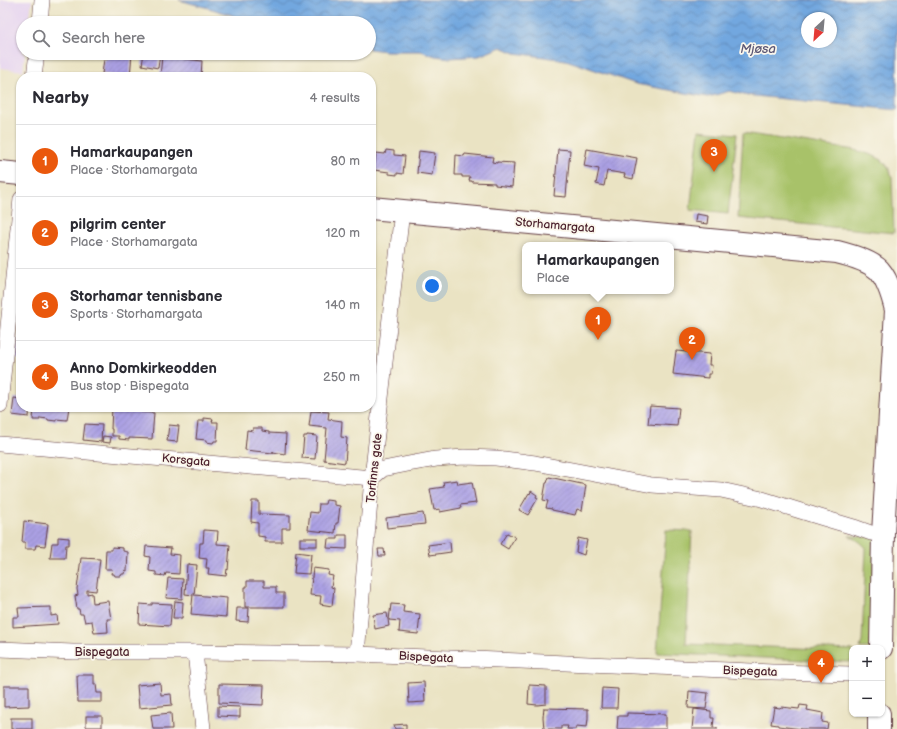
<!DOCTYPE html>
<html lang="en">
<head>
<meta charset="utf-8">
<style>
	:root { --surface:#fff; --page:#f2f2f3; --text:#2b2b33; --muted:#7c7c81; --line:#e1e1e2; --accent:#ea580c }
	body { margin:0; font-family:"Balsamiq Sans",sans-serif; background:var(--page); color:var(--text) }
	.controls { position:absolute; right:12px; bottom:12px; display:grid; overflow:hidden; border-radius:8px; box-shadow:0 1px 3px #0004 }
	.controls button { width:36px; height:36px; display:grid; place-items:center; padding:0; border:0; border-bottom:1px solid var(--line); background:var(--surface); color:var(--text); font:20px sans-serif }
	.compass { position:absolute; left:801px; top:12px; width:36px; height:36px; border-radius:50%; background:var(--surface); box-shadow:0 1px 3px #0004; rotate:206deg }
	.you { position:absolute; left:432px; top:286px; width:14px; height:14px; margin:-10px; border:3px solid #fff; border-radius:50%; background:#1a73e8; box-shadow:0 0 0 6px #1a73e833 }
	.badge { display:grid; place-items:center; width:26px; height:26px; border-radius:50%; background:var(--accent); color:#fff; font-size:13px; font-weight:700 }
	.pin { position:absolute; translate:-50% -33px; filter:drop-shadow(0 1px 2px #0008) }
	.pin::after { content:''; position:absolute; top:21px; width:14px; height:12px; background:inherit; clip-path:polygon(0 0,100% 0,50% 100%) }
	.popup { position:absolute; left:522px; top:242px; width:152px; height:52px; box-sizing:border-box; display:grid; place-content:center; border-radius:8px; background:var(--surface); filter:drop-shadow(0 1px 3px #0005); font-size:13px; white-space:nowrap; color:var(--muted) }
	.popup b { font-size:15px; color:var(--text) }
	.popup::after { content:''; position:absolute; left:50%; top:100%; margin-left:-8px; border:8px solid transparent; border-top-color:var(--surface) }
	.list { margin:0; padding:0; list-style:none }
	h2 { display:flex; justify-content:space-between; align-items:center; height:52px; margin:0; padding:0 16px; font-size:17px }
	h2 small { font-size:13px; font-weight:400; color:var(--muted) }
	.list li { display:grid; grid-template-columns:26px 1fr auto; gap:12px; align-items:center; box-sizing:border-box; height:72px; padding:0 16px; border-top:1px solid var(--line) }
	.list b { display:block; font-size:15px; white-space:nowrap }
	.list p { margin:0; font-size:13px; white-space:nowrap; color:var(--muted) }
	.list em { font-size:13px; font-style:normal; color:var(--muted) }
	.icon { flex:none; width:22px; height:22px; fill:none; stroke:currentColor; stroke-width:2; stroke-linecap:round; stroke-linejoin:round }
	.map { position:relative; flex:none; width:897px; height:729px; overflow:hidden }
	.search { position:absolute; background:var(--surface); box-shadow:0 1px 3px #0004; left:16px; top:16px; width:360px; height:44px; display:flex; align-items:center; gap:10px; box-sizing:border-box; padding:0 14px; border-radius:22px; color:var(--muted); font-size:15px }
	.panel { position:absolute; background:var(--surface); box-shadow:0 1px 3px #0004; left:16px; top:72px; width:360px; height:340px; border-radius:16px }
	.map>svg:first-child { display:block }
	.built { fill:#e5d3f0 }
	.grass { fill:#a8c269; stroke:#79704a }
	.water { fill:url(#water-waves); stroke:#5e6385; fill-rule:evenodd }
	.building { fill:url(#building-hatch) }
	.lines { fill:none; stroke-linecap:round; stroke-linejoin:round }
	.street-casing { stroke:#623c42; stroke-width:16 }
	.secondary-casing { stroke:#623c42; stroke-width:24 }
	.street { stroke:#fff; stroke-width:15 }
	.secondary { stroke:#fff; stroke-width:22 }
	.labels { text-anchor:middle; stroke-width:3.5; stroke-linejoin:round; paint-order:stroke }
	.street-label { font-size:12px; fill:#4a1f2b; stroke:#fbf7ec }
	.water-label { font-size:13px; font-style:italic; fill:#5a5573; stroke:#fbf7ec }
</style>
</head>
<body>
<div class="map">
<svg width="897" height="729" viewBox="0 0 897 729">
	<defs>
		<pattern id="water-waves" width="16" height="10" patternUnits="userSpaceOnUse"><rect width="16" height="10" fill="#72a7df"/><path d="M0 5q4-4 8 0t8 0" fill="none" stroke="#6087b5"/></pattern>
		<pattern id="building-hatch" width="6" height="6" patternUnits="userSpaceOnUse"><rect width="6" height="6" fill="#aba0e4"/><path d="M-1 1l2-2M0 6l6-6M5 7l2-2" fill="none" stroke="#8d82b9"/></pattern>
	</defs>
	<rect width="100%" height="100%" fill="#fbf7ec"/>
	<filter id="ink" filterUnits="userSpaceOnUse"><feTurbulence type="fractalNoise" baseFrequency=".025" numOctaves="2"/><feDisplacementMap in="SourceGraphic" scale="8" xChannelSelector="R" yChannelSelector="G"/><feConvolveMatrix kernelMatrix="1 2 1 2 8 2 1 2 1" color-interpolation-filters="sRGB"/></filter>
	<filter id="wash" filterUnits="userSpaceOnUse"><feTurbulence type="fractalNoise" baseFrequency=".012" numOctaves="4" result="noise"/><feDisplacementMap in="SourceGraphic" scale="16" xChannelSelector="R" yChannelSelector="G"/><feGaussianBlur stdDeviation="0.9" result="paint"/><feColorMatrix in="noise" values="0 0 0 0 0 0 0 0 0 0 0 0 0 0 0 0 0 1.4 0 .05"/><feComposite in="paint" operator="in"/></filter>
	<g filter="url(#wash)">
		<rect width="100%" height="100%" fill="#eae3c3"/>
		<path class="built" d="M0 0H32L29 23H23V53H25L23 71 0 68Z"/>
		<g class="grass">
			<path d="M699 130 737 134 728 214 690 210Z"/>
			<path d="M743 133 855 150 872 155 882 160 889 168 892 177 894 233 738 218Z"/>
			<path d="M666 530 692 531 686 644 852 650V661L848 662 657 653Z"/>
			<path d="M849 536 875 537 871 648H860L862 641 866 548C861 542 856 539 849 536Z"/>
		</g>
		<path class="water" d="M179 0H897V110L744 95 730 91 708 97 636 84 566 60 515 53 501 47 479 56 450 58 435 56 421 51H386L369 49V23H257L212 9ZM807 18H831V42H807Z"/>
		<g id="blocks">
			<g class="building">
				<path d="M108 53H132L130 77 102 74 104 59H107Z"/>
				<path d="M144 53H160L158 68 142 65Z"/>
				<path d="M162 56 202 61 201 77H160Z"/>
				<path d="M558 149 570 150 566 197 554 196Z"/>
				<path d="M587 149 637 158 633 179 624 177 625 174 607 171 604 186 596 184 599 169 584 166Z"/>
				<path d="M386 150 394 151V155L405 156 403 174 397 173V175L389 174V172L374 170 376 153 385 154Z"/>
				<path d="M419 151 435 153 432 175 417 173Z"/>
				<path d="M465 154 493 157 492 162 497 163V162L514 163 512 187 495 185V183L472 182V181H469L470 177H462V175H455L456 155 464 156Z"/>
				<path d="M696 214 708 216 707 224 695 222Z"/>
				<path d="M19 332H21V358H16Z"/>
				<path d="M676 351 710 354 709 365H712L711 374H708V378L673 374Z"/>
				<path d="M14 398 21 399V407H30L29 417 12 415Z"/>
				<path d="M650 406 679 408 677 426 648 424Z"/>
				<path d="M34 407H69L67 420 56 419V421L48 420V419L40 418V420H33Z"/>
				<path d="M112 407 141 410V412L154 413 152 439 129 438V440L119 439V436H112V429H111Z"/>
				<path d="M311 411 329 412 328 419 342 421 341 437 347 438 345 463 324 460 327 428 309 426Z"/>
				<path d="M204 418 213 419 212 422H218L217 441H214L213 443 206 442V440L196 439 198 421H204Z"/>
				<path d="M85 424 102 425 101 442 83 440Z"/>
				<path d="M169 425 179 426 177 442 167 441Z"/>
				<path d="M253 428H262V431L269 432V433L286 434 285 454 273 452V451V453L245 450 247 430 253 431Z"/>
				<path d="M307 435 317 436 315 459 302 458 304 436H307Z"/>
				<path d="M103 436 111 437 110 443 102 442Z"/>
				<path d="M549 477 586 485 582 511 577 509 575 515 552 510V509L546 508 548 501 543 500 546 483H547Z"/>
				<path d="M457 480 458 484 472 482 476 503 460 505 461 508 440 512V509L434 510 430 489 444 487 443 482Z"/>
				<path d="M531 491 537 495 536 497 538 498 528 515 519 510 529 493 530 494Z"/>
				<path d="M326 500 334 501V505L340 506 338 523H336L335 533 308 530 310 512 318 513 319 504H325Z"/>
				<path d="M252 501H259V514L290 515V528H282V542H265V537L258 536V523L251 522Z"/>
				<path d="M423 513 425 524 387 528 386 518Z"/>
				<path d="M24 521 48 524 45 546 36 545 35 549H25V542H22Z"/>
				<path d="M204 530 218 531 217 544 230 545 228 570 227 569 226 576 208 574 209 568H206L207 559 199 558 200 543H203Z"/>
				<path d="M507 533 515 537 508 549 500 544Z"/>
				<path d="M338 535H347V549L327 548 328 539H338Z"/>
				<path d="M58 537 69 538V545H66L65 558H50L52 543H58Z"/>
				<rect x="300" y="538" width="17" height="8"/>
				<path d="M578 538 587 540 584 555 576 552Z"/>
				<path d="M450 542 451 552 430 555 428 545Z"/>
				<path d="M146 546 171 548 170 554 180 555 179 574 166 573 165 576 156 575V572L149 571 150 557 145 556Z"/>
				<path d="M112 547 123 548V551L128 552 127 571 125 570 124 574H122L121 576H115L114 574H111L112 569H105L106 550H112Z"/>
				<path d="M378 549H384L385 556H379Z"/>
				<path d="M296 552 311 554 309 574 294 573Z"/>
				<path d="M81 558 100 559 96 591 87 590V594L92 593 93 603 108 601 111 619H107L108 632 94 633 92 621 85 622 83 614H80L79 609H77L75 596 78 595 77 589Z"/>
				<path d="M187 564 197 565 194 595 227 598 226 617 191 614 193 595 185 594Z"/>
				<path d="M313 568 329 570 328 575 333 576 331 587 334 588 332 606 320 604 321 596 310 595Z"/>
				<path d="M168 578 183 579 182 599 166 598Z"/>
				<path d="M247 581H264V587H276V593H284V607H245V587H247Z"/>
				<path d="M175 601 183 602 182 618H173Z"/>
				<path d="M152 603 172 604 170 626 139 624 140 604 152 605Z"/>
				<path d="M391 604 404 605 403 612 420 614 418 634 399 632 400 621 389 620Z"/>
				<path d="M51 607V616L57 615 58 624 13 627V617H19L18 608Z"/>
				<path d="M237 608H249L248 622 236 621Z"/>
				<path d="M387 613 389 626 375 629 373 615Z"/>
				<path d="M77 675H94V684H96L97 693H102V702H78Z"/>
				<path d="M424 682 425 702 409 703 408 683Z"/>
				<path d="M160 683 161 695 171 694 172 705 139 708 137 685Z"/>
				<path d="M219 684 264 685 263 705 219 703Z"/>
				<path d="M529 685 546 686V704L537 705 528 704Z"/>
				<path d="M4 686H29V706L4 707Z"/>
				<path d="M602 688 618 689 617 708H601Z"/>
				<path d="M689 691 708 693 706 709 688 708Z"/>
				<path d="M800 705 808 706 807 710 823 713 822 722 828 723 827 729H802L778 726V725L771 724 774 707 780 708 781 707 799 709Z"/>
				<path d="M218 706 240 707V717L218 716Z"/>
				<path d="M544 708 588 709V718L587 727 576 726V729H567L568 726H561V729H544L543 717Z"/>
				<path d="M694 709 711 711V718H714L713 727 718 728V729H692Z"/>
				<path d="M171 713 172 729H153L151 715Z"/>
				<path d="M627 713 666 714V729H617L618 716H627Z"/>
				<rect x="86" y="716" width="16" height="11"/>
				<rect x="11" y="718" width="21" height="11"/>
				<path d="M406 724V729H395L394 725Z"/>
			</g>
		</g>
	</g>
	<g filter="url(#ink)">
		<use href="#blocks" fill-opacity="0" stroke="#623c42" stroke-width="1"/>
		<g class="lines">
			<g class="street-casing">
				<g id="street">
					<path d="M40 23 42 0"/>
					<path d="M34 77 37 53"/>
					<path d="M0 405 21 199"/>
					<path d="M0 444 372 478 383 469 408 464 436 459 464 457 496 458 535 463 652 485 721 490 762 499 820 517 857 528 871 533 883 534"/>
					<path d="M0 649 73 652H195L357 654 772 672 852 674"/>
					<path d="M195 652 203 729"/>
					<path d="M357 654 372 478 402 211"/>
				</g>
			</g>
			<g class="secondary-casing">
				<g id="secondary">
					<path d="M0 172 21 174"/>
					<path d="M371 208 837 252C849 255 870 261 879 270 888 280 893 298 896 310L883 534 881 648"/>
					<path d="M879 729V714"/>
				</g>
			</g>
			<use href="#street" class="street"/>
			<use href="#secondary" class="secondary"/>
		</g>
	</g>
	<g class="labels">
		<g class="street-label">
			<text transform="translate(555 225) rotate(5)" y="4">Storhamargata</text>
			<text transform="translate(186 460) rotate(5)" y="4">Korsgata</text>
			<text transform="translate(374 468) rotate(-84)" y="4">Torfinns gate</text>
			<text x="102" y="656">Bispegata</text>
			<text transform="translate(426 657) rotate(3)" y="4">Bispegata</text>
			<text transform="translate(750 671) rotate(2)" y="4">Bispegata</text>
		</g>
		<g class="water-label">
			<text x="758" y="53">Mjøsa</text>
		</g>
	</g>
</svg>
<div class="controls">
<button>+</button>
<button>−</button>
</div>
<svg class="compass" viewBox="-18 -18 36 36"><path d="M0-13l5 13h-10z" fill="#e53935"/><path d="M0 13l5-13h-10z" fill="#7c7c81"/></svg>
<div class="you"></div>
<div class="pin badge" style="left:598px;top:340px">1</div>
<div class="popup"><b>Hamarkaupangen</b>Place</div>
<div class="pin badge" style="left:692px;top:360px">2</div>
<div class="pin badge" style="left:714px;top:172px">3</div>
<div class="pin badge" style="left:821px;top:683px">4</div>
<div class="search"><svg class="icon" aria-label="search" viewBox="0 0 24 24"><circle cx="10" cy="10" r="6"/><path d="M15 15l6 6"/></svg>Search here</div>
<section class="panel">
<h2>Nearby<small>4 results</small></h2>
<ul class="list">
<li><span class="badge">1</span><div><b>Hamarkaupangen</b><p>Place · Storhamargata</p></div><em>80 m</em></li>
<li><span class="badge">2</span><div><b>pilgrim center</b><p>Place · Storhamargata</p></div><em>120 m</em></li>
<li><span class="badge">3</span><div><b>Storhamar tennisbane</b><p>Sports · Storhamargata</p></div><em>140 m</em></li>
<li><span class="badge">4</span><div><b>Anno Domkirkeodden</b><p>Bus stop · Bispegata</p></div><em>250 m</em></li>
</ul>
</section>
</div>
</body>
</html>
